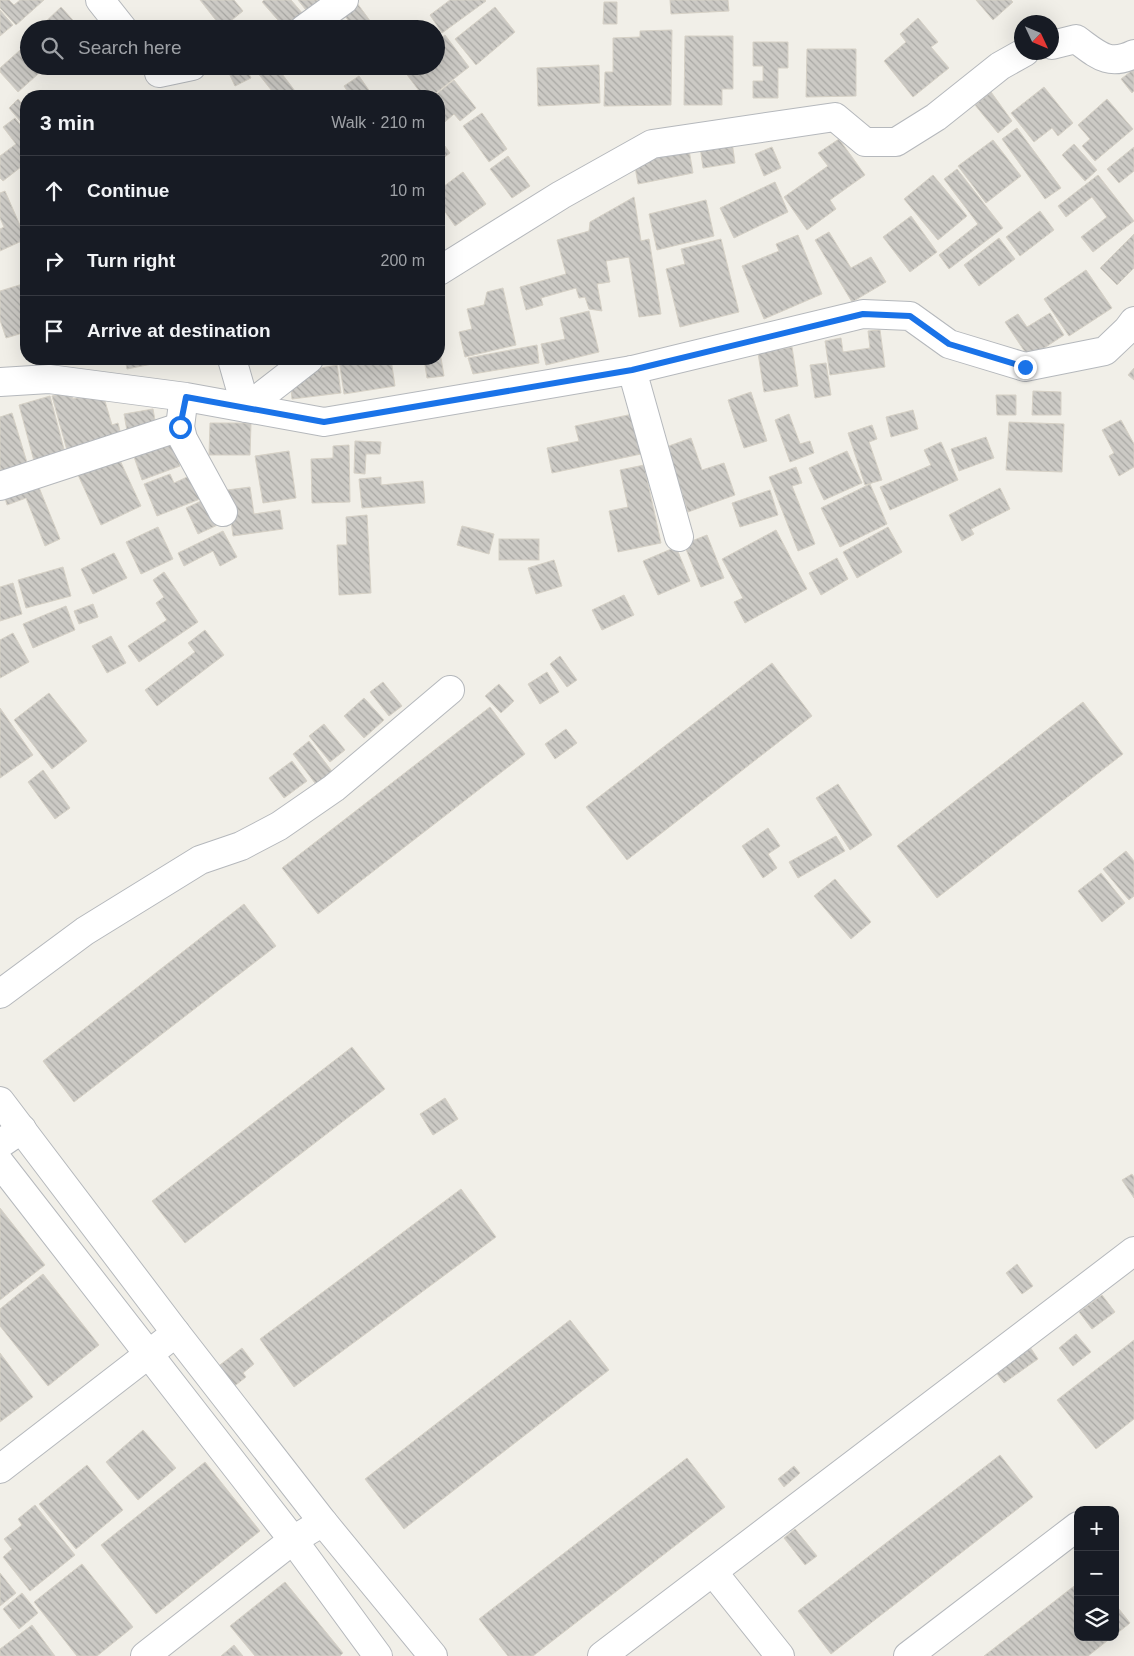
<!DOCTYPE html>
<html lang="en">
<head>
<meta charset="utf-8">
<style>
	:root { --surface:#171b24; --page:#20242c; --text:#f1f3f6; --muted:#9ea1a6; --line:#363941 }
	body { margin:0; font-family:Arial,sans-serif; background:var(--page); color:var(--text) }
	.controls { position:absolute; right:15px; bottom:15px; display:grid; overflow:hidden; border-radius:10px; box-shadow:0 5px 20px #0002 }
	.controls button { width:45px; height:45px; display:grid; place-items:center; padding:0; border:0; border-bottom:1px solid var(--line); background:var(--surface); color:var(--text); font:25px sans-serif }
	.compass { position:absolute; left:1014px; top:15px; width:45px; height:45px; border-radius:50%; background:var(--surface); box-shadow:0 5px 20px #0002; rotate:134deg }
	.stop { position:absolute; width:15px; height:15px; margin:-11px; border:4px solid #1a73e8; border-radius:50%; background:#fff }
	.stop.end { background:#1a73e8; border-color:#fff; box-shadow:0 1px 5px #0008 }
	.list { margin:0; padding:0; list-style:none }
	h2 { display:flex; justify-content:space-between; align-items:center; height:65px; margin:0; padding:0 20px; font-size:21px }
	h2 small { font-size:16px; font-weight:400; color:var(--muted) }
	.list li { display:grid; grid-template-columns:32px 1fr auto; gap:15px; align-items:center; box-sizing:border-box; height:70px; padding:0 20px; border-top:1px solid var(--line) }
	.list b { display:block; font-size:19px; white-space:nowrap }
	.list em { font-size:16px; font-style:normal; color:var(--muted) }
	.icon { flex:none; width:28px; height:28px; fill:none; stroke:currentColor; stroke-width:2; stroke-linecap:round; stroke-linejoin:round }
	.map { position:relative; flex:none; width:1134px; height:1656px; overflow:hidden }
	.search { position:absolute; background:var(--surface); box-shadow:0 5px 20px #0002; left:20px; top:20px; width:425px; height:55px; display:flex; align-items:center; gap:12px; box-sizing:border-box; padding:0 18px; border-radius:28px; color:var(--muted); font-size:19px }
	.panel { position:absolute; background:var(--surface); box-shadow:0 5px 20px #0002; left:20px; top:90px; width:425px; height:275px; border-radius:20px }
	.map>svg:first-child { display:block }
	.building { fill:url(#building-back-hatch); stroke:#d6d1c6 }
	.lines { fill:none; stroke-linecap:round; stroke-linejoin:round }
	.minor-casing { stroke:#b5b8bc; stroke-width:30 }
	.tertiary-casing { stroke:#b5b8bc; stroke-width:30 }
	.minor { stroke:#fff; stroke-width:28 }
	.tertiary { stroke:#fff; stroke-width:28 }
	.route { stroke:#1a73e8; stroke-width:6 }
</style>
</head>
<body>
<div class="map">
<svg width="1134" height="1656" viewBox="0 0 1134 1656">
	<defs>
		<pattern id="building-back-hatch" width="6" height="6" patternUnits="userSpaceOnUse" patternTransform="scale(1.25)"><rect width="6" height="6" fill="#cccac5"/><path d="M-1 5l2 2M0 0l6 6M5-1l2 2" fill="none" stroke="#a9a8a4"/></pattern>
	</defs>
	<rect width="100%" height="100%" fill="#f1efe8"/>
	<g class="building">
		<path d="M0 0H9L14 5 20 0H44L16 25 0 8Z"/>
		<path d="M200 0H234L243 11 222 28Z"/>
		<path d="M264 0H291L303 14 285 28 262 2Z"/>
		<path d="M298 0H337L313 19Z"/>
		<path d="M450 0H485L486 1 442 33 430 15Z"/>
		<path d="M670 0H728L729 11 671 14Z"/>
		<path d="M976 0H1011L1013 2 993 20Z"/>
		<path d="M604 2H617V24H603Z"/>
		<path d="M357 3 376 29H354L343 13Z"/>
		<path d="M61 7 81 29H38Z"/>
		<path d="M495 7 515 32 476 65 455 39Z"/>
		<path d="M0 10 13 25 0 36Z"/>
		<path d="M918 18 938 42 931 47 949 68 913 97 884 61 906 42 900 34Z"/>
		<path d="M672 30 671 105 604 106 605 72H613V38L640 37V31Z"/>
		<path d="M445 35 469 67 432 96H423L402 68 405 66H436V42Z"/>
		<path d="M685 36H733V89H722V105H684Z"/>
		<path d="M29 42V66H47L18 92 0 72V68Z"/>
		<path d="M753 42H788V68H778V98H753V81H763V66H753Z"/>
		<path d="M807 49H856V96L806 97Z"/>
		<path d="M599 65 600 103 538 106 537 68Z"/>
		<path d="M237 66H245L251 78 235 86 228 71Z"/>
		<path d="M264 66H276L295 91 289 96H276L257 72Z"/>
		<path d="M1134 69V91L1132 93 1121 79Z"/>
		<path d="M359 76 373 96H347L350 95 344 86Z"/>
		<path d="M454 80 476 108 460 121 454 114 439 127V96H434Z"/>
		<path d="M1044 87 1073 123 1058 136 1052 128 1034 142 1011 113Z"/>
		<path d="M991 92 1012 121 998 133 975 105Z"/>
		<path d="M18 99 26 108V128L9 108Z"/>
		<path d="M1107 99 1133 129 1095 161 1082 146 1090 139 1078 125Z"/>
		<path d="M482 113 507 149 489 162 463 126Z"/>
		<path d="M15 118 26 132V163L3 181 0 178V156L16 144 3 127Z"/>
		<path d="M1017 128 1061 188 1045 199 1002 139Z"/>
		<path d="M439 138 450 153 439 161Z"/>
		<path d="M839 139 865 175 830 200 836 209 807 230 784 197 828 166 818 153Z"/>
		<path d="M993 140 1021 176 986 203 958 166Z"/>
		<path d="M732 142 735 163 703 168 700 147Z"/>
		<path d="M1074 144 1097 170 1085 181 1062 155Z"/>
		<path d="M772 147 781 168 764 176 755 154Z"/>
		<path d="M1134 147V171L1119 183 1107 169Z"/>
		<path d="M689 150 693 173 638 184 634 161Z"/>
		<path d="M508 156 530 186 512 198 490 169Z"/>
		<path d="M957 169 1003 228 949 269 939 255 978 224 944 179Z"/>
		<path d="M463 172 486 204 455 226 439 203V190Z"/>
		<path d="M933 175 967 216 938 240 904 199Z"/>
		<path d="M1098 175 1134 221 1093 252 1081 237 1107 217 1092 197 1066 217 1058 206Z"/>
		<path d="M775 182 788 212 734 238 720 208Z"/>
		<path d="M5 191 26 239 0 251V229L4 227 0 218V193Z"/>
		<path d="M634 197 641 241 649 239 661 314 639 317 629 257 606 261 610 282 597 284 602 311 589 309 585 297 579 298 576 288 541 298 543 305 526 310 520 287 566 274 557 240 589 231 590 222Z"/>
		<path d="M706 200 714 236 657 250 649 214Z"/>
		<path d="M1040 211 1054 230 1020 256 1006 237Z"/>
		<path d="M911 216 937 252 910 272 883 237Z"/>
		<path d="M26 219V229L21 222Z"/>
		<path d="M829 232 851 268 871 257 886 282 852 302 815 240Z"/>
		<path d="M1134 234V268L1117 285 1100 268Z"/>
		<path d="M798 235 822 294 764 319 742 266 779 251 776 244Z"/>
		<path d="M999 238 1015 259 979 286 964 265Z"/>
		<path d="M721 239 739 312 680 327 666 269 685 264 681 249Z"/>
		<path d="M1086 270 1112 308 1069 336 1044 299Z"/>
		<path d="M26 283V332L6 338 0 320V291Z"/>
		<path d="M503 288 516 345 465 357 459 332 472 329 467 309 484 305 487 292Z"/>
		<path d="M589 311 599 352 546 365 541 344 565 339 560 318Z"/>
		<path d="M1050 313 1064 335 1029 358 1005 322 1018 314 1027 327Z"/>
		<path d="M880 330 885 367 830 375 825 341 841 338 843 352 870 348 868 331Z"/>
		<path d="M537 345 539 363 473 374 468 358Z"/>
		<path d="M439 346 444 376 427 378 424 359H439Z"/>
		<path d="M792 347 798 386 764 392 758 353Z"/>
		<path d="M125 359H161L162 362 127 369Z"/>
		<path d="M339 359H391L395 386 344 394Z"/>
		<path d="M826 363 831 395 815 398 810 365Z"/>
		<path d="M337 365 341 393 292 399 290 379 305 371Z"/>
		<path d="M1134 368V380L1128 375Z"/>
		<path d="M71 391 73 399 102 391 112 425 118 423 122 439 68 454 52 396Z"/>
		<path d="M1033 391 1061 392V415H1032Z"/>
		<path d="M751 392 767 441 744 448 728 400Z"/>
		<path d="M996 395H1016V415H997Z"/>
		<path d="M50 396 65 453 34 461 19 405Z"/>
		<path d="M153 409 156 426 127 431 124 414Z"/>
		<path d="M913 410 918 429 891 437 886 417Z"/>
		<path d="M12 413 29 469 0 478V417Z"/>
		<path d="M633 414 641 454 552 473 547 448 579 441 575 426Z"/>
		<path d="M789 414 800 444 810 441 814 453 790 462 775 420Z"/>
		<path d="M1121 420 1134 444V467L1119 476 1109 456 1114 453 1102 430Z"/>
		<path d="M1009 422 1064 424 1062 472 1006 470Z"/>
		<path d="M210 423H251L250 455H209Z"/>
		<path d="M872 425 877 439 869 442 882 480 865 485 848 433Z"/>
		<path d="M986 437 994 458 959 471 951 449Z"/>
		<path d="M170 438 180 466 142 480 132 451Z"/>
		<path d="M691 438 702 470 724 463 735 495 688 512 666 447Z"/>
		<path d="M355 441 381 442 380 454H366L365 474 354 473Z"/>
		<path d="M941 442 958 480 890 510 880 487 931 465 924 450Z"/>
		<path d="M349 445 350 502 312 503 311 459 333 458V446Z"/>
		<path d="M289 451 296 498 263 503 255 456Z"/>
		<path d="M847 451 862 483 824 500 809 468Z"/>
		<path d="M118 456 141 506 101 525 78 475Z"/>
		<path d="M644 465 661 543 618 552 609 511 628 507 620 470Z"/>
		<path d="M796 467 802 483 792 486 815 544 798 551 769 477Z"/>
		<path d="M196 473 205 497 157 516 144 484 170 474 174 483Z"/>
		<path d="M381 477V485L423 481 425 503 362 508 359 479Z"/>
		<path d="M870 484 887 524 840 547 821 508Z"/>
		<path d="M38 485 60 539 45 546 26 498 7 505 5 498Z"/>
		<path d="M250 487 254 514 280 510 283 529 233 536 227 490Z"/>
		<path d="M1000 488 1010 509 971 529 974 534 962 541 949 515Z"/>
		<path d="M770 490 778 515 740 527 732 503Z"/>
		<path d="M210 497 222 523 198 534 186 508Z"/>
		<path d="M367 515 371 593 339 595 337 545H347L346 517Z"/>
		<path d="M462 526 494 534 489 554 457 545Z"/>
		<path d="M158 527 173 559 141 574 126 542Z"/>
		<path d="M888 527 902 552 857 578 843 552Z"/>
		<path d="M776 530 807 589 745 623 734 602 743 598 722 559Z"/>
		<path d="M223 531 237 557 220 566 213 551 184 566 178 553Z"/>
		<path d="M707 535 724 578 701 587 684 544Z"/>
		<rect x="499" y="539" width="40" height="21"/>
		<path d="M676 547 690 581 658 595 643 561Z"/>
		<path d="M114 553 127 578 93 594 81 569Z"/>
		<path d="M837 558 848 579 821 595 809 573Z"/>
		<path d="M554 560 562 586 536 594 528 568Z"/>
		<path d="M63 567 71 596 26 608 18 580Z"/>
		<path d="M164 572 198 622 139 662 128 646 167 620 156 603 164 597 153 580Z"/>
		<path d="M13 583 22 614 0 621V587Z"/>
		<path d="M624 595 634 615 602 630 592 610Z"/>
		<path d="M93 604 98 617 79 624 74 611Z"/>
		<path d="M66 606 75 630 33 648 23 624Z"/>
		<path d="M205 630 224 655 157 706 145 690 195 652 188 643Z"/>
		<path d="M13 633 29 662 0 678V640Z"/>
		<path d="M111 636 126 663 107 673 92 646Z"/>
		<path d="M560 656 577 680 567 687 550 664Z"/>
		<path d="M772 663 812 716 627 860 586 807Z"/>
		<path d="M547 672 559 692 540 704 528 684Z"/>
		<path d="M383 682 402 706 389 716 370 692Z"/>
		<path d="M499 684 514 701 501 713 485 696Z"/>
		<path d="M49 693 87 741 52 769 14 720Z"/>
		<path d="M364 698 384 720 364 738 344 716Z"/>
		<path d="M1083 702 1123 754 937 898 897 846Z"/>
		<path d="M490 707 525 754 318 914 282 868Z"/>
		<path d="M0 708 33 755 0 778Z"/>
		<path d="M324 724 345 750 330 762 309 736Z"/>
		<path d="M566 729 577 743 555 759 545 744Z"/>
		<path d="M309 741 334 774 318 787 293 754Z"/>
		<path d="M292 761 307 781 284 798 269 778Z"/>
		<path d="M43 770 70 808 55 819 28 782Z"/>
		<path d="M838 784 872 835 850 850 816 798Z"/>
		<path d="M768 828 780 846 768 854 777 868 763 878 742 846Z"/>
		<path d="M836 836 845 851 798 878 789 862Z"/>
		<path d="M1126 851 1134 861V896L1129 900 1103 869Z"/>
		<path d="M1101 873 1125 903 1102 922 1078 891Z"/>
		<path d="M835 879 871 922 851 939 814 896Z"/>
		<path d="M244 904 276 946 74 1102 43 1061Z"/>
		<path d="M352 1047 385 1089 185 1243 152 1201Z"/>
		<path d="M445 1098 458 1119 433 1135 420 1114Z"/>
		<path d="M1132 1174 1134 1177V1198L1122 1180Z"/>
		<path d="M461 1189 496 1237 294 1387 260 1339Z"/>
		<path d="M0 1208 45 1265 0 1300Z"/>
		<path d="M1017 1264 1033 1286 1022 1294 1006 1273Z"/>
		<path d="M43 1274 99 1345 48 1386 0 1326V1309Z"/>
		<path d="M1102 1295 1115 1312 1092 1329 1079 1312Z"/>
		<path d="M570 1320 609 1370 404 1529 365 1479Z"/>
		<path d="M1076 1334 1091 1352 1073 1366 1059 1348Z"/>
		<path d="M1134 1340V1419L1096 1449 1057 1400Z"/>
		<path d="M1028 1344 1038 1359 1004 1383 994 1370Z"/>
		<path d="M242 1348 254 1364 243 1373 246 1377 232 1388 216 1368Z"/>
		<path d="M0 1353 33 1397 0 1422Z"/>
		<path d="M143 1430 176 1468 138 1500 106 1462Z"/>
		<path d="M1000 1455 1033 1497 831 1654 798 1611Z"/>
		<path d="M687 1458 725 1507 533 1656H508L479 1619Z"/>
		<path d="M205 1462 260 1531 156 1614 101 1545Z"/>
		<path d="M87 1465 123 1510 76 1549 39 1504Z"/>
		<path d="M794 1466 800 1473 784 1487 778 1479Z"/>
		<path d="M35 1505 75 1555 30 1591 3 1557 12 1549 4 1539 22 1525 18 1519Z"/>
		<path d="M795 1529 817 1556 805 1565 784 1538Z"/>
		<path d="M82 1564 133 1627 97 1656H77L34 1602Z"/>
		<path d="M0 1573 16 1593 0 1606Z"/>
		<path d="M285 1582 343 1653 340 1656H255L230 1626Z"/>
		<path d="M1078 1583V1637H1112L1088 1656H984Z"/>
		<path d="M22 1593 38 1613 19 1629 3 1609Z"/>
		<path d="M1115 1604 1130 1623 1115 1635Z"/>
		<path d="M32 1625 55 1656H0V1649Z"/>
		<path d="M234 1645 243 1656H221Z"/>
	</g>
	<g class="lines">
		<g class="minor-casing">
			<g id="minor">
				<path d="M100 0 123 29"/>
				<path d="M304 29 344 0"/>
				<path d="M1052 45 1076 39C1097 54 1108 67 1134 54"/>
				<path d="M159 73 192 66"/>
				<path d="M439 271 561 195 652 144 835 117 865 142H896L936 117 1000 66 1025 52"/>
				<path d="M232 359 246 408 309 359"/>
				<path d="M632 370 679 537"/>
				<path d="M0 382 49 379 186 397 324 422 632 370 863 314 910 316 949 344 1025 367 1105 351 1128 329 1134 321"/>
				<path d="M182 411 180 427 183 439 223 512"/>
				<path d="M0 486 180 427"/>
				<path d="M0 994 85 931 200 860 241 846 279 826 334 788 450 690"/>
				<path d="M0 1144 22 1129"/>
				<path d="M0 1469 176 1333"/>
				<path d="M713 1572 780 1656"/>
				<path d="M145 1656 293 1540 323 1522"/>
				<path d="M602 1656 1134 1251"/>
				<path d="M908 1656 1078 1526"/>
			</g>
		</g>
		<g class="tertiary-casing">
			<g id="tertiary">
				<path d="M0 1101 176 1333 323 1522 433 1656"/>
				<path d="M0 1163 293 1540 378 1656"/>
			</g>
		</g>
		<use href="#minor" class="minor"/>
		<use href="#tertiary" class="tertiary"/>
	</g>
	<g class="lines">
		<path class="route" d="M180 427 186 397 324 422 632 370 863 314 910 316 949 344 1025 367"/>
	</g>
</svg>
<div class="controls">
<button>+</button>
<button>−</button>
<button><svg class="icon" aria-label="layers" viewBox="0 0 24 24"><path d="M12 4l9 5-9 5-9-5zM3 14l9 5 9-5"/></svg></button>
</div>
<svg class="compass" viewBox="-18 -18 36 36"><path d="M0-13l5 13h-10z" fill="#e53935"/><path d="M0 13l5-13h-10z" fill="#9ea1a6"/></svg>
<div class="stop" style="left:180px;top:427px"></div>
<div class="stop end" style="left:1025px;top:367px"></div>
<div class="search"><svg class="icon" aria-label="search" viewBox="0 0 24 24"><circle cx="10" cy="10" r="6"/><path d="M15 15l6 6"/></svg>Search here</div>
<section class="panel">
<h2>3 min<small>Walk · 210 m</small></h2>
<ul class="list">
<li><svg class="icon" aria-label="ahead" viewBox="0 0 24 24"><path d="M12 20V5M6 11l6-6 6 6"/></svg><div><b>Continue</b></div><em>10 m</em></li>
<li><svg class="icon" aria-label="right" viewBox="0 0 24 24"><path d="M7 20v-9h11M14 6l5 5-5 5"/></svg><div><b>Turn right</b></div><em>200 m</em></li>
<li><svg class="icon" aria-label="arrive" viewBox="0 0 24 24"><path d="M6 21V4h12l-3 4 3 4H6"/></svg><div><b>Arrive at destination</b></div></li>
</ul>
</section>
</div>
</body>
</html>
